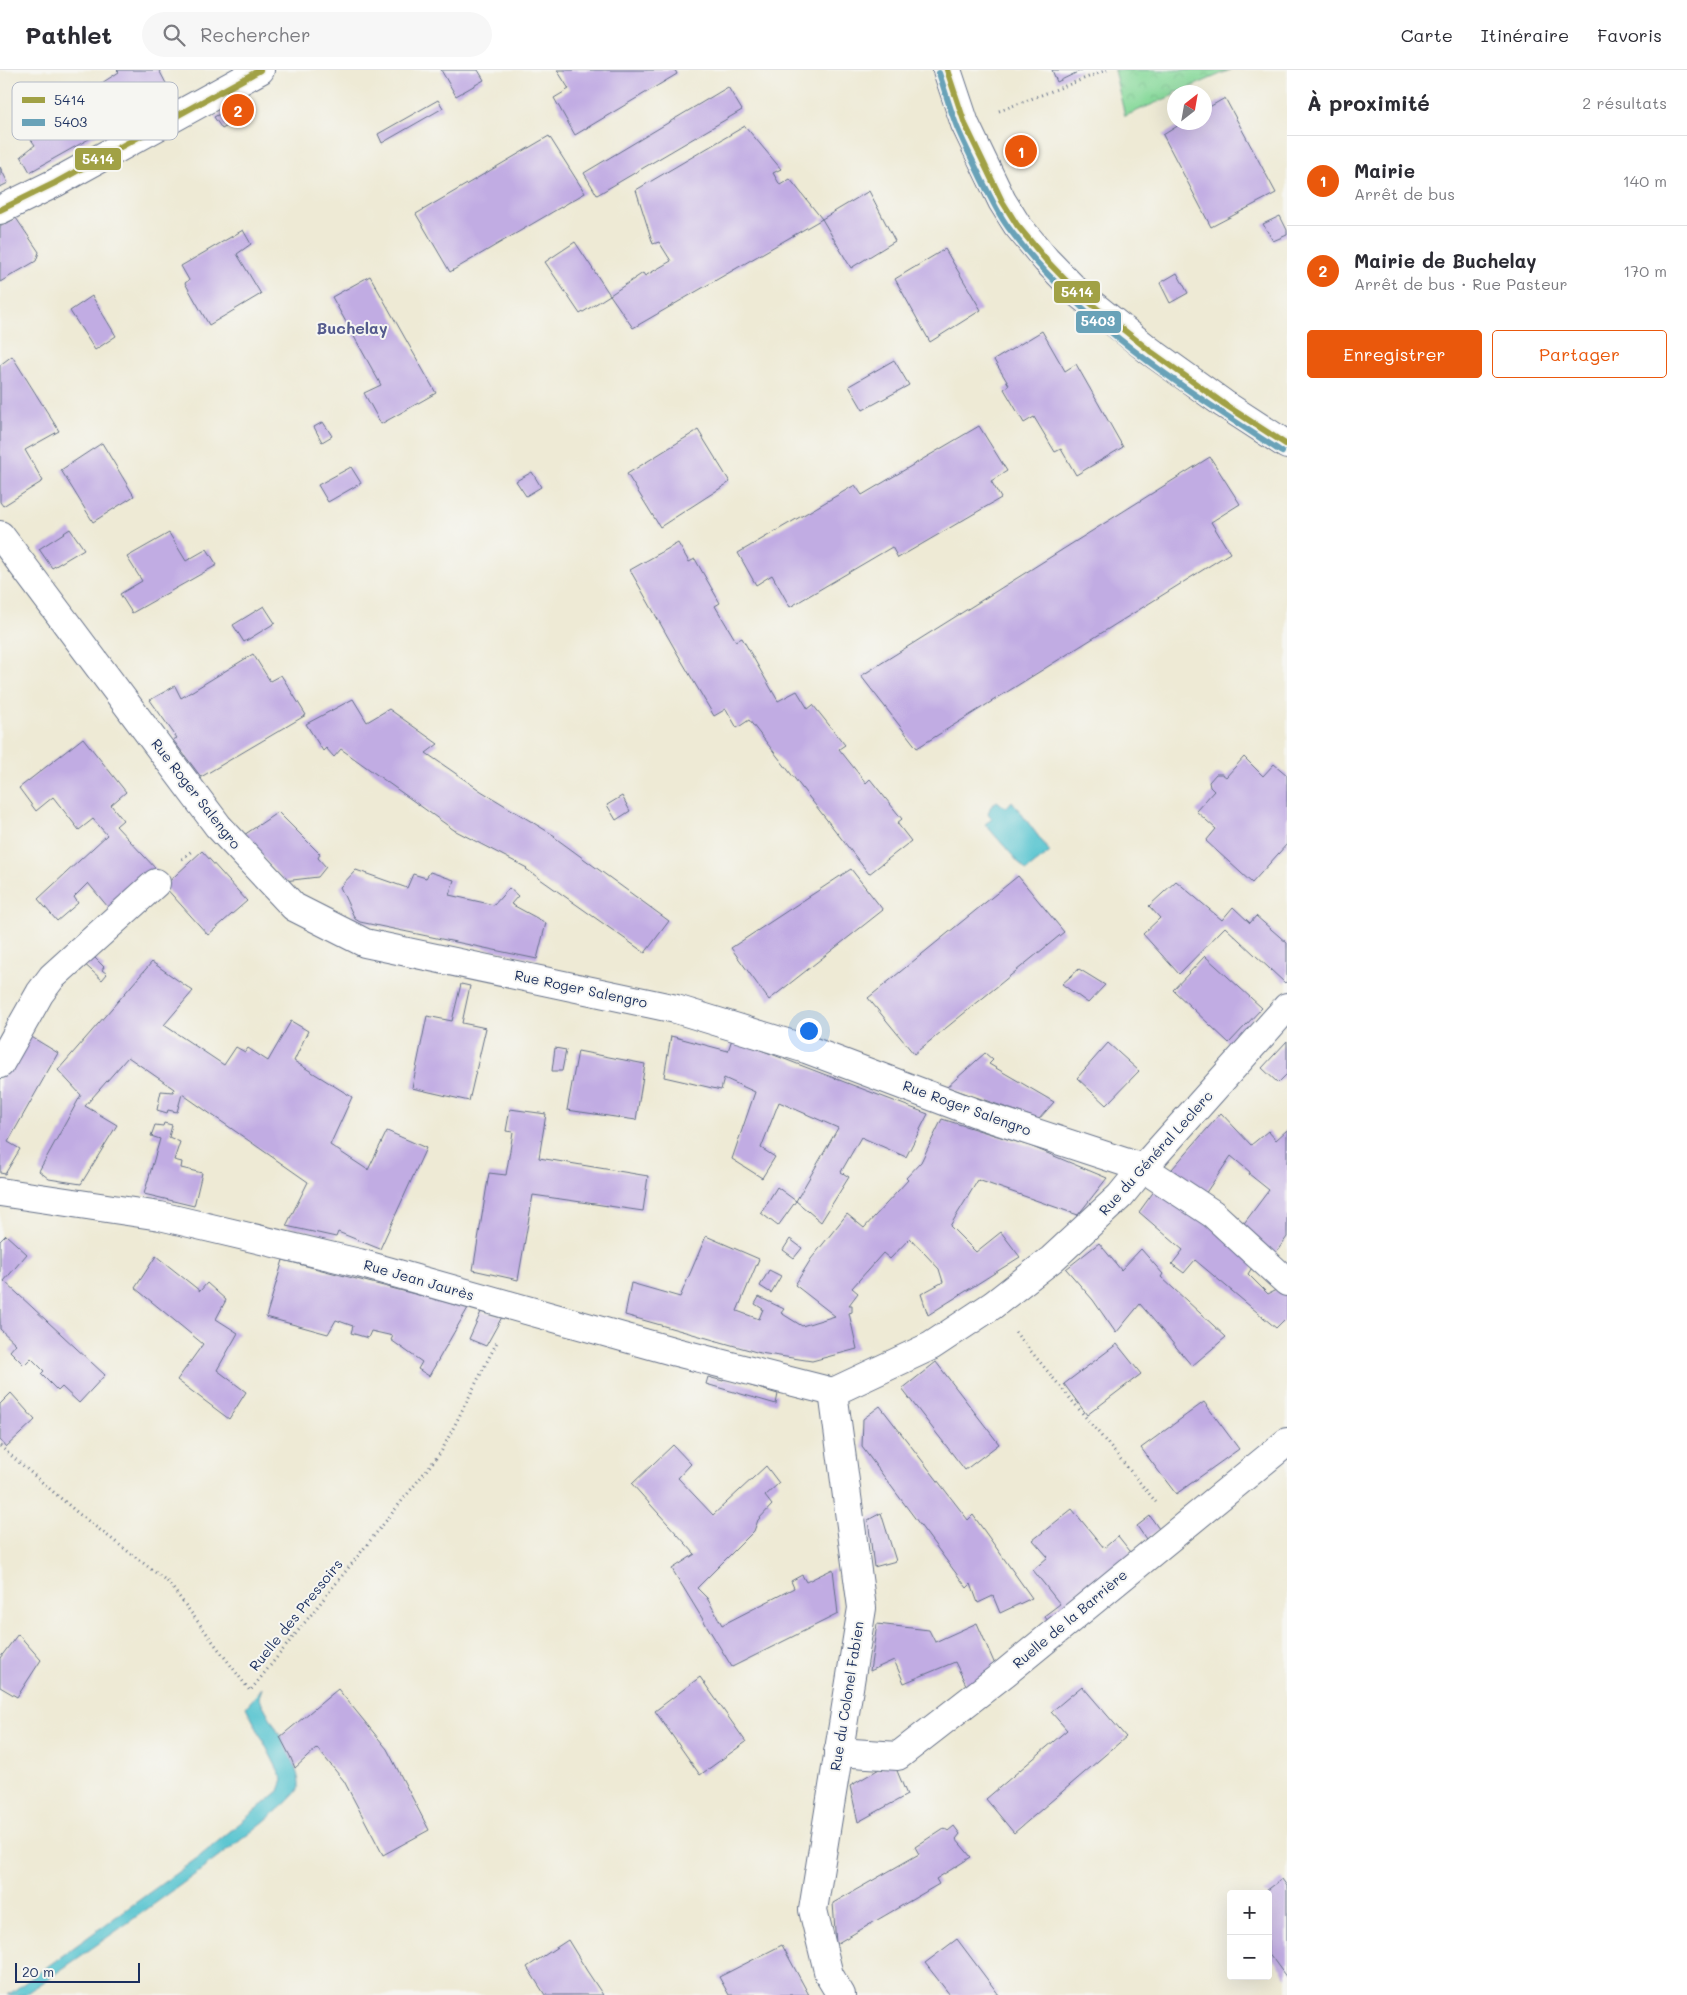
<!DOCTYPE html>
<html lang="fr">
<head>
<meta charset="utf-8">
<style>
	:root { --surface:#fff; --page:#f7f7f7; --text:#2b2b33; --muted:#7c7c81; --line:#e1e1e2; --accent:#ea580c }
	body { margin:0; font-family:Mali,sans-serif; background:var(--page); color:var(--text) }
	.controls { position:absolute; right:15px; bottom:15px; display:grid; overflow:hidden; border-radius:5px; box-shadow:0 5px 20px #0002 }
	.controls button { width:45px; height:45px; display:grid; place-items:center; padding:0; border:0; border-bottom:1px solid var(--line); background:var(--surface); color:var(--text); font:25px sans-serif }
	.compass { position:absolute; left:1167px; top:15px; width:45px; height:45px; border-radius:50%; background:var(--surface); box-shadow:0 5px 20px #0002; rotate:31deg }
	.scale { position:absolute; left:15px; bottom:12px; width:125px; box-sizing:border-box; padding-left:5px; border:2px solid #1b2f5e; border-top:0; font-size:14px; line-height:18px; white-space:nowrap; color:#1b2f5e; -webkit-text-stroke:4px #f6f6f2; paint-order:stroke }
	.you { position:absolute; left:808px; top:960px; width:18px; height:18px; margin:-12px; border:4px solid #fff; border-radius:50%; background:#1a73e8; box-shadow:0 0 0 8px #1a73e833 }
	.badge { display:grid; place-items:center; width:32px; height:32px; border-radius:50%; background:var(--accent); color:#fff; font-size:16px; font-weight:700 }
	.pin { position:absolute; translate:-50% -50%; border:2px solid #fff; box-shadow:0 1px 5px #0006 }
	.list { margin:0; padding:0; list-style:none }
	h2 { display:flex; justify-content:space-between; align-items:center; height:65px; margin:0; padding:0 20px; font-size:21px }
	h2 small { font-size:16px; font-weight:400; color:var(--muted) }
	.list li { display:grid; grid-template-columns:32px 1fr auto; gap:15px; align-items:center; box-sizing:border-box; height:90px; padding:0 20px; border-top:1px solid var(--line) }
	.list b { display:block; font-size:19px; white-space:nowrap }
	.list p { margin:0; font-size:16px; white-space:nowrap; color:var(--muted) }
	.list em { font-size:16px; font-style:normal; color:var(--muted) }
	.actions { display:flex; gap:10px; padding:15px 20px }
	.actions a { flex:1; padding:11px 0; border:1px solid var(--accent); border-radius:5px; text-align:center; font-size:18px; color:var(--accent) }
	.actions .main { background:var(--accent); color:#fff }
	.icon { flex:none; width:28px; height:28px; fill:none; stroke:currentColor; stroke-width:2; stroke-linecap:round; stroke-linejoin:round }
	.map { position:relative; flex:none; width:1287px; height:1925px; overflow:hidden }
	header { display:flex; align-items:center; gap:30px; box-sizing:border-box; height:70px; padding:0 25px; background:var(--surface); border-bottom:1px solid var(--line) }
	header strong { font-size:24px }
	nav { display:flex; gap:28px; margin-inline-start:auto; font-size:18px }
	.search { width:350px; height:45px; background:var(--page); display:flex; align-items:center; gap:12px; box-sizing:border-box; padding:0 18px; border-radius:28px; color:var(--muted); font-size:19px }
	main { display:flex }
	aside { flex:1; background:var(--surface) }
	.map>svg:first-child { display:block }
	.park { fill:url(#park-crowns); stroke:#50847c }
	.water { fill:#58c5d0; stroke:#3a7a97 }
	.building { fill:#c1ace3 }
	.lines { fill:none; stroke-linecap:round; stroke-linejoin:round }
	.minor-casing { stroke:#657088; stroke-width:30 }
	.path { stroke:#657088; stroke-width:3; stroke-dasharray:1 4; stroke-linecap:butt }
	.minor { stroke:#fff; stroke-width:28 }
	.bus-1-casing { stroke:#f6f6f2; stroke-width:10 }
	.bus-2-casing { stroke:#f6f6f2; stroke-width:10 }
	.bus-1 { stroke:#a1a145; stroke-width:6 }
	.bus-2 { stroke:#69a2b8; stroke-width:6 }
	.labels { text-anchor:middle; stroke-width:4; stroke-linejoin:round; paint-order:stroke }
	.street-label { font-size:14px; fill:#1b2f5e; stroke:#f6f6f2 }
	.quarter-label { font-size:16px; font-weight:bold; fill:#555b8d; stroke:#f6f6f2 }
	.key { fill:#f6f6f2; stroke:#b4bac6; stroke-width:1 }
	.key-label { font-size:14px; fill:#1b2f5e }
	.line-badge { stroke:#f6f6f2; stroke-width:2 }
	.badge-label { font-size:14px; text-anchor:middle; font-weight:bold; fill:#fff }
</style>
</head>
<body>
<header>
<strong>Pathlet</strong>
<div class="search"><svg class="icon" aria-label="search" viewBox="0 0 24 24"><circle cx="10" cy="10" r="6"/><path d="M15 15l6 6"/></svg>Rechercher</div>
<nav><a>Carte</a><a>Itinéraire</a><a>Favoris</a></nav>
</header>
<main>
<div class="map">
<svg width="1287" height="1925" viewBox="0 0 1287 1925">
	<defs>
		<pattern id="park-crowns" width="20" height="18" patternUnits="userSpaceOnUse" patternTransform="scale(1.25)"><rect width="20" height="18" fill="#86d99a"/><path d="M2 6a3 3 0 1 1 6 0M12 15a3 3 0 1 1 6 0" fill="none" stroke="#73bb87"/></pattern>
	</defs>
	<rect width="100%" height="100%" fill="#f6f6f2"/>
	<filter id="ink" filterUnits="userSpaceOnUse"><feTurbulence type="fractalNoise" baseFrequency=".02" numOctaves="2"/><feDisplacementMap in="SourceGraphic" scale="10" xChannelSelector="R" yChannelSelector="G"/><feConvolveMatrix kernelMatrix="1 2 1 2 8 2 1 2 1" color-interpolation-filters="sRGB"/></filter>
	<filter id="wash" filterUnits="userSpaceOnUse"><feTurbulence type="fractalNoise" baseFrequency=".0096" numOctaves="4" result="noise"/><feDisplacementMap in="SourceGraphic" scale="20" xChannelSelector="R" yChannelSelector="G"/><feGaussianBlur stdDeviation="1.12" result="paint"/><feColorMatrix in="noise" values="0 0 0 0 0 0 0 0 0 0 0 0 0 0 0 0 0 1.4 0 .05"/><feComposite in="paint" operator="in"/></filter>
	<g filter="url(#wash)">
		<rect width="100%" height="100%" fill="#eeead5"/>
		<path class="park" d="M1114 0H1230L1179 22H1174V25L1125 46Z"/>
		<g class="water">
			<path d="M997 731 1006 738 1012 731 1050 782 1026 801 985 754 992 749 988 743 991 736Z"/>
			<path d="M262 1618 259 1627C268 1646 302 1699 299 1717 294 1740 60 1900 25 1925H8L200 1786 279 1721 283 1710 246 1637Z"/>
		</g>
		<g id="blocks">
			<g class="building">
				<path d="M117 0H159L171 23 30 102 21 86 35 75 30 68 37 63 33 57 119 2Z"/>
				<path d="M441 0H478L484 10 456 26Z"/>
				<path d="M557 0H675L677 4 575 65 554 28 569 19Z"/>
				<path d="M1052 0H1082L1057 12Z"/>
				<path d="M728 17 742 40 597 125 584 103Z"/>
				<path d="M1225 28 1276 123 1211 157 1163 65 1184 52H1204V40Z"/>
				<path d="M438 30 443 38 382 73 378 64Z"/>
				<path d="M238 34 245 46 222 59 214 47Z"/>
				<path d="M745 56 781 99 773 103 780 115 790 109 822 149 633 258 610 225 580 244 545 192 575 172 610 225 643 203 645 206 671 191 659 172 653 174 636 120Z"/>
				<path d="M549 66 585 123 450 202 416 144Z"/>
				<path d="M0 97 8 113 0 117Z"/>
				<path d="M869 121 895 171 851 198 822 149Z"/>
				<path d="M1280 146 1287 160V165L1273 171 1263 154Z"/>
				<path d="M16 148 39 182 36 191 0 212V157Z"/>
				<path d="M243 160 251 174 237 184 261 224 209 255 185 213 189 210 181 196Z"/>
				<path d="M945 179 981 240 930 272 895 209Z"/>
				<path d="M1177 203 1188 223 1170 233 1160 213Z"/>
				<path d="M370 206 436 323 381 354 364 323 381 315 332 227Z"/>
				<path d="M92 226 116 266 95 280 70 241Z"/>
				<path d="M1042 261 1065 301 1076 294 1123 377 1076 405 1061 379 1055 382 1034 347 1024 353 1004 319 1009 315 994 290Z"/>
				<path d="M12 286 59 361 25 380 43 411 3 436 0 432V295Z"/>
				<path d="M894 290 909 315 863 340 849 316Z"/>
				<path d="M323 352 332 366 322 372 314 357Z"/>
				<path d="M979 356 1007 401 991 411 1001 428 898 488 892 477 790 537 772 505 756 515 738 483 855 415 862 425Z"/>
				<path d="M698 360 730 412 660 457 627 404Z"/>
				<path d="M102 373 134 426 93 452 61 400Z"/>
				<path d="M1210 387 1240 434 1211 452 1230 483 917 678 861 606Z"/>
				<path d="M351 397 361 413 328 432 318 415Z"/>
				<path d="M532 402 541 417 526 426 516 411Z"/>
				<path d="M70 459 84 479 52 498 39 479Z"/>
				<path d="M169 463 186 491 207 479 217 495 132 543 120 524 142 511 127 487Z"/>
				<path d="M678 473 689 492 695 489 720 533 715 536 736 571 742 568 778 631 797 621 808 639 813 635 845 675 839 679 866 713 870 709 902 749 897 753 911 771 869 804 749 650 737 658 726 639 714 646 677 583 630 500Z"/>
				<path d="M264 536 275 553 244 572 233 555Z"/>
				<path d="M253 584 270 611 281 605 306 645 201 707 173 670 177 668 150 630 175 616 181 628Z"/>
				<path d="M353 629 367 652 389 639 438 674 426 683 481 721 555 766 554 767 669 851 645 883 526 799 527 798 454 760 341 679 334 687 326 678 323 681 306 654Z"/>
				<path d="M83 668 126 722 111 735 123 750 116 756 157 800 113 843 88 813 74 827 78 833 57 851 38 829 107 765 93 749 79 760 53 727 36 741 19 718Z"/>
				<path d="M1244 687 1263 706 1274 694 1287 705V774L1252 813 1206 771 1216 759 1196 741 1214 721 1210 717 1209 712 1216 704H1222L1226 707Z"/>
				<path d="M622 726 630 741 616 750 607 735Z"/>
				<path d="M278 742 320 784 318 788 326 797 318 807 284 811 244 765Z"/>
				<path d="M202 781 247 831 208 865 164 816Z"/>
				<path d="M851 799 883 840 769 930 731 878Z"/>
				<path d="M356 800 407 818 413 804 426 808 430 802 454 810 449 825 494 835 509 818 518 826 511 834 546 853 537 889 360 852 355 849 340 817Z"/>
				<path d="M1018 806 1064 862 914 984 868 928Z"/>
				<path d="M1176 811 1222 850 1233 837 1250 853 1256 846 1287 873V911L1285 913 1225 857 1179 904 1143 864 1160 848 1149 836Z"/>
				<path d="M90 883 104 897 102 900 107 904 102 910 81 891Z"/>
				<path d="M1205 886 1262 938 1229 973 1173 920Z"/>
				<path d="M152 892 193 921 164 955 224 995 236 977 245 982 248 978 268 991 291 951 308 961 294 991 352 1027 330 1075 368 1100 387 1061 426 1078 380 1179 338 1162 336 1167 286 1156 308 1112 182 1024 177 1042 168 1040 167 1043 157 1040 161 1021 173 1022 174 1019 128 987 85 1036 117 1055 81 1114 49 1109 39 1101 81 1025 58 1000Z"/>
				<path d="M1079 899 1105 915 1088 933 1062 914Z"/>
				<path d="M461 914 470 916 462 953 486 958 469 1031 412 1018 427 946 452 951Z"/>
				<path d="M25 963 58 983 8 1072 20 1079 5 1104 0 1103V1009Z"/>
				<path d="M671 966 728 981 732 969 928 1044 906 1087 861 1067 841 1102 849 1107 821 1152 796 1131 778 1156 761 1143 777 1117 796 1131 838 1058 779 1032 761 1078 775 1087 762 1108 732 1089 755 1022 724 1008 721 1020 664 1007Z"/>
				<path d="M1287 971V1004L1278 1013 1262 998Z"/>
				<path d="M1108 973 1139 1001 1106 1035 1077 1008Z"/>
				<path d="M555 978 566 980 562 1001H552Z"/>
				<path d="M578 981 645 994 636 1050 567 1040Z"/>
				<path d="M985 983 993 990 989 994 1054 1032 1039 1049 947 1017Z"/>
				<path d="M510 1039 546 1044 539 1088 648 1106 643 1141 533 1125 518 1210 473 1200 489 1103 506 1105 513 1062 506 1061Z"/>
				<path d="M1221 1043 1251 1075 1268 1061 1276 1070 1287 1060V1167L1275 1184 1239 1160 1269 1120 1249 1104 1250 1102 1231 1086 1203 1127 1172 1099Z"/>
				<path d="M942 1049 1030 1076 1107 1108 1078 1145 978 1110 950 1156 976 1182 1001 1162 1020 1187 928 1245 921 1224 943 1212 939 1199 910 1168 890 1189 883 1183 852 1218 858 1223 849 1235H852V1242L849 1243 857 1279 812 1291 760 1283 625 1245 631 1213 680 1227 706 1166 759 1189 737 1241 759 1249 763 1239 755 1234 759 1227 784 1239 781 1243 802 1256 835 1246 795 1215 811 1189 847 1144 864 1158 908 1110 906 1108 921 1092Z"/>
				<path d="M164 1053 172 1055 169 1067 180 1072 174 1090 182 1092 181 1098 202 1103 194 1136 144 1124 160 1069 151 1066 155 1055 163 1056Z"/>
				<path d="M1160 1113 1255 1193 1248 1204 1268 1224 1278 1219 1287 1227V1251L1285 1249 1276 1258 1195 1190 1184 1203 1172 1194 1183 1180 1139 1142Z"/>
				<path d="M6 1165 27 1184 4 1211 105 1305 79 1333 62 1317 58 1321 41 1304 44 1301 31 1288 24 1295 10 1281 16 1274 0 1259V1171Z"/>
				<path d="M790 1169 802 1178 794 1188 783 1180Z"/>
				<path d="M1099 1173 1121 1200 1141 1179 1163 1204 1161 1207 1226 1267 1192 1296 1140 1234 1116 1263 1093 1230 1066 1199Z"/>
				<path d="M156 1186 200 1221 207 1213 226 1230 216 1249 238 1263 217 1300 246 1322 229 1349 177 1310 203 1274 135 1218Z"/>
				<path d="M283 1190 434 1229 468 1238 429 1306 418 1299 422 1292 391 1270 393 1266 371 1261 368 1268 351 1263 353 1256 336 1250 328 1264 266 1247Z"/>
				<path d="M769 1200 781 1206 771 1223 760 1216Z"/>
				<path d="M481 1242 502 1247 486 1276 469 1269Z"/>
				<path d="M1117 1274 1141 1304 1087 1345 1064 1314Z"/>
				<path d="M936 1292 999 1374 965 1400 902 1319Z"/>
				<path d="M708 1307 723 1311 724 1308 778 1324 776 1334 706 1314Z"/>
				<path d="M11 1323 35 1350 6 1377 0 1370V1334Z"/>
				<path d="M1204 1332 1239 1379 1176 1424 1141 1378Z"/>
				<path d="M880 1336 968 1450 973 1445 1032 1528 1000 1543 993 1526 978 1533 971 1514 967 1518 862 1377 863 1349Z"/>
				<path d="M673 1375 691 1394 678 1408 713 1445 766 1396 779 1413 765 1426 772 1435 758 1450 754 1461 697 1518 707 1528 722 1555 794 1518 791 1511 802 1505 806 1512 833 1499 838 1544 732 1597 672 1499 695 1484 632 1414Z"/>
				<path d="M1072 1439 1104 1478 1118 1466 1134 1486 1050 1553 1044 1546 1060 1534 1033 1500 1048 1487 1033 1470Z"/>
				<path d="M881 1443 896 1491 874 1497 868 1450Z"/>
				<path d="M1150 1446 1159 1459 1146 1469 1137 1456Z"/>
				<path d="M977 1553 996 1597 968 1619 955 1592 904 1613 894 1590 870 1601 877 1554 929 1560 935 1572Z"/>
				<path d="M18 1564 41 1590 17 1627 0 1617V1588Z"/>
				<path d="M700 1607 746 1672 700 1705 655 1641Z"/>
				<path d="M1082 1616 1126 1667 1014 1763 986 1729 1067 1660 1051 1642Z"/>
				<path d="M338 1619 387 1679 429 1760 383 1785 344 1711 317 1678 295 1698 290 1686 280 1667Z"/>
				<path d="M893 1691 907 1725 858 1752 850 1716Z"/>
				<path d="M954 1756 960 1764 956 1769 971 1787 936 1809 939 1814 836 1874 833 1833 919 1784 915 1777 944 1758 948 1761Z"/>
				<path d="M1282 1809 1287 1816V1908L1268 1882V1824H1262Z"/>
				<path d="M957 1869 999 1925H950L925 1893Z"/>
				<path d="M568 1870 587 1901 603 1925H545L527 1897Z"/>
				<path d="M782 1875 809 1925H729L719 1907Z"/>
			</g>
		</g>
	</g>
	<g filter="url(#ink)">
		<use href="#blocks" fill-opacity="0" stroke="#657088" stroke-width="1"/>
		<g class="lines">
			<g class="minor-casing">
				<g id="minor">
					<path d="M947 0 965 54 1002 131 1017 155 1046 190 1079 224 1150 281 1224 334 1287 375"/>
					<path d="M0 140 55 113 260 0"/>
					<path d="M0 465 218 756 294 837 365 873 676 939 806 979 984 1046 1143 1098 1213 1144 1287 1212"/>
					<path d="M0 994 40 923 52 907 156 813"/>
					<path d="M0 1122 160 1146 359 1193 676 1282 833 1322"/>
					<path d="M833 1322 862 1538 813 1840 829 1905 841 1925"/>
					<path d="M833 1322 931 1276 993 1235 1052 1189 1120 1126 1143 1098 1287 937"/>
					<path d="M838 1682 898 1686 1005 1603 1287 1372"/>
				</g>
			</g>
			<g class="path">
				<path d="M999 41 1107 0"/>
				<path d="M182 789 193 780"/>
				<path d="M1015 1262 1156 1432"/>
				<path d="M0 1376 79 1444 168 1512 250 1621 441 1382 498 1270"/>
			</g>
			<use href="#minor" class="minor"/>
			<g class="bus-1-casing">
				<g id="bus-1">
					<path d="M947 0 965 54 1002 131 1017 155 1046 190 1079 224 1150 281 1224 334 1287 375"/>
					<path d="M0 140 55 113 260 0"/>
				</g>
			</g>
			<g class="bus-2-casing">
				<path id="bus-2" d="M939 3C945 21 950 39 957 57 964 74 973 91 981 108 990 126 998 145 1011 161 1078 251 1188 321 1282 382"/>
			</g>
			<use href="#bus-1" class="bus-1"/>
			<use href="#bus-2" class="bus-2"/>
		</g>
	</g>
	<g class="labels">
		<g class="street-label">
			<text transform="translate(196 724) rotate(52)" y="5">Rue Roger Salengro</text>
			<text transform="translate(581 919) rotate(12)" y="5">Rue Roger Salengro</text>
			<text transform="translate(967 1038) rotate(20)" y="5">Rue Roger Salengro</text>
			<text transform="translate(1156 1083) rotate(-48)" y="5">Rue du Général Leclerc</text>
			<text transform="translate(419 1210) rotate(16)" y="5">Rue Jean Jaurès</text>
			<text transform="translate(296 1545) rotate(-51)" y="5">Ruelle des Pressoirs</text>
			<text transform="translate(1070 1549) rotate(-40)" y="5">Ruelle de la Barrière</text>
			<text transform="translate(847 1626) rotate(-81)" y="5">Rue du Colonel Fabien</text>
		</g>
		<g class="quarter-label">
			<text x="352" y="264">Buchelay</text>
		</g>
	</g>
	<rect x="12" y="12" width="166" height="58" rx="8" class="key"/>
	<rect x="22" y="27" width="23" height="6" fill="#a1a145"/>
	<rect x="22" y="49" width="23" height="7" fill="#69a2b8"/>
	<g class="key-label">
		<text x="54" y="35">5414</text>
		<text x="54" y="57">5403</text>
	</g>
	<g class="line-badge">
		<rect x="74" y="77" width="48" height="24" rx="5" fill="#a1a145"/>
		<rect x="1053" y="210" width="48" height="24" rx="5" fill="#a1a145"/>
		<rect x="1075" y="240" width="47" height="24" rx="5" fill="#69a2b8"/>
	</g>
	<g class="badge-label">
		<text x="98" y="94">5414</text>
		<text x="1077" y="227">5414</text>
		<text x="1098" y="256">5403</text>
	</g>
</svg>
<div class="controls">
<button>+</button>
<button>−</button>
</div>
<svg class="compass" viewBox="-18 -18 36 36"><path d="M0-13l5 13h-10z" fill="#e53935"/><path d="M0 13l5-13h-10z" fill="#7c7c81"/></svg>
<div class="scale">20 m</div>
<div class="you"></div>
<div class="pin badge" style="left:1021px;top:81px">1</div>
<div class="pin badge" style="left:238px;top:40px">2</div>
</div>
<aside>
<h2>À proximité<small>2 résultats</small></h2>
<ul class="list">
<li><span class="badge">1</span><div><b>Mairie</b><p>Arrêt de bus</p></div><em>140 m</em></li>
<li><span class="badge">2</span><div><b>Mairie de Buchelay</b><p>Arrêt de bus · Rue Pasteur</p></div><em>170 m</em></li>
</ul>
<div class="actions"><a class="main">Enregistrer</a><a>Partager</a></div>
</aside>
</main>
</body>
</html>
